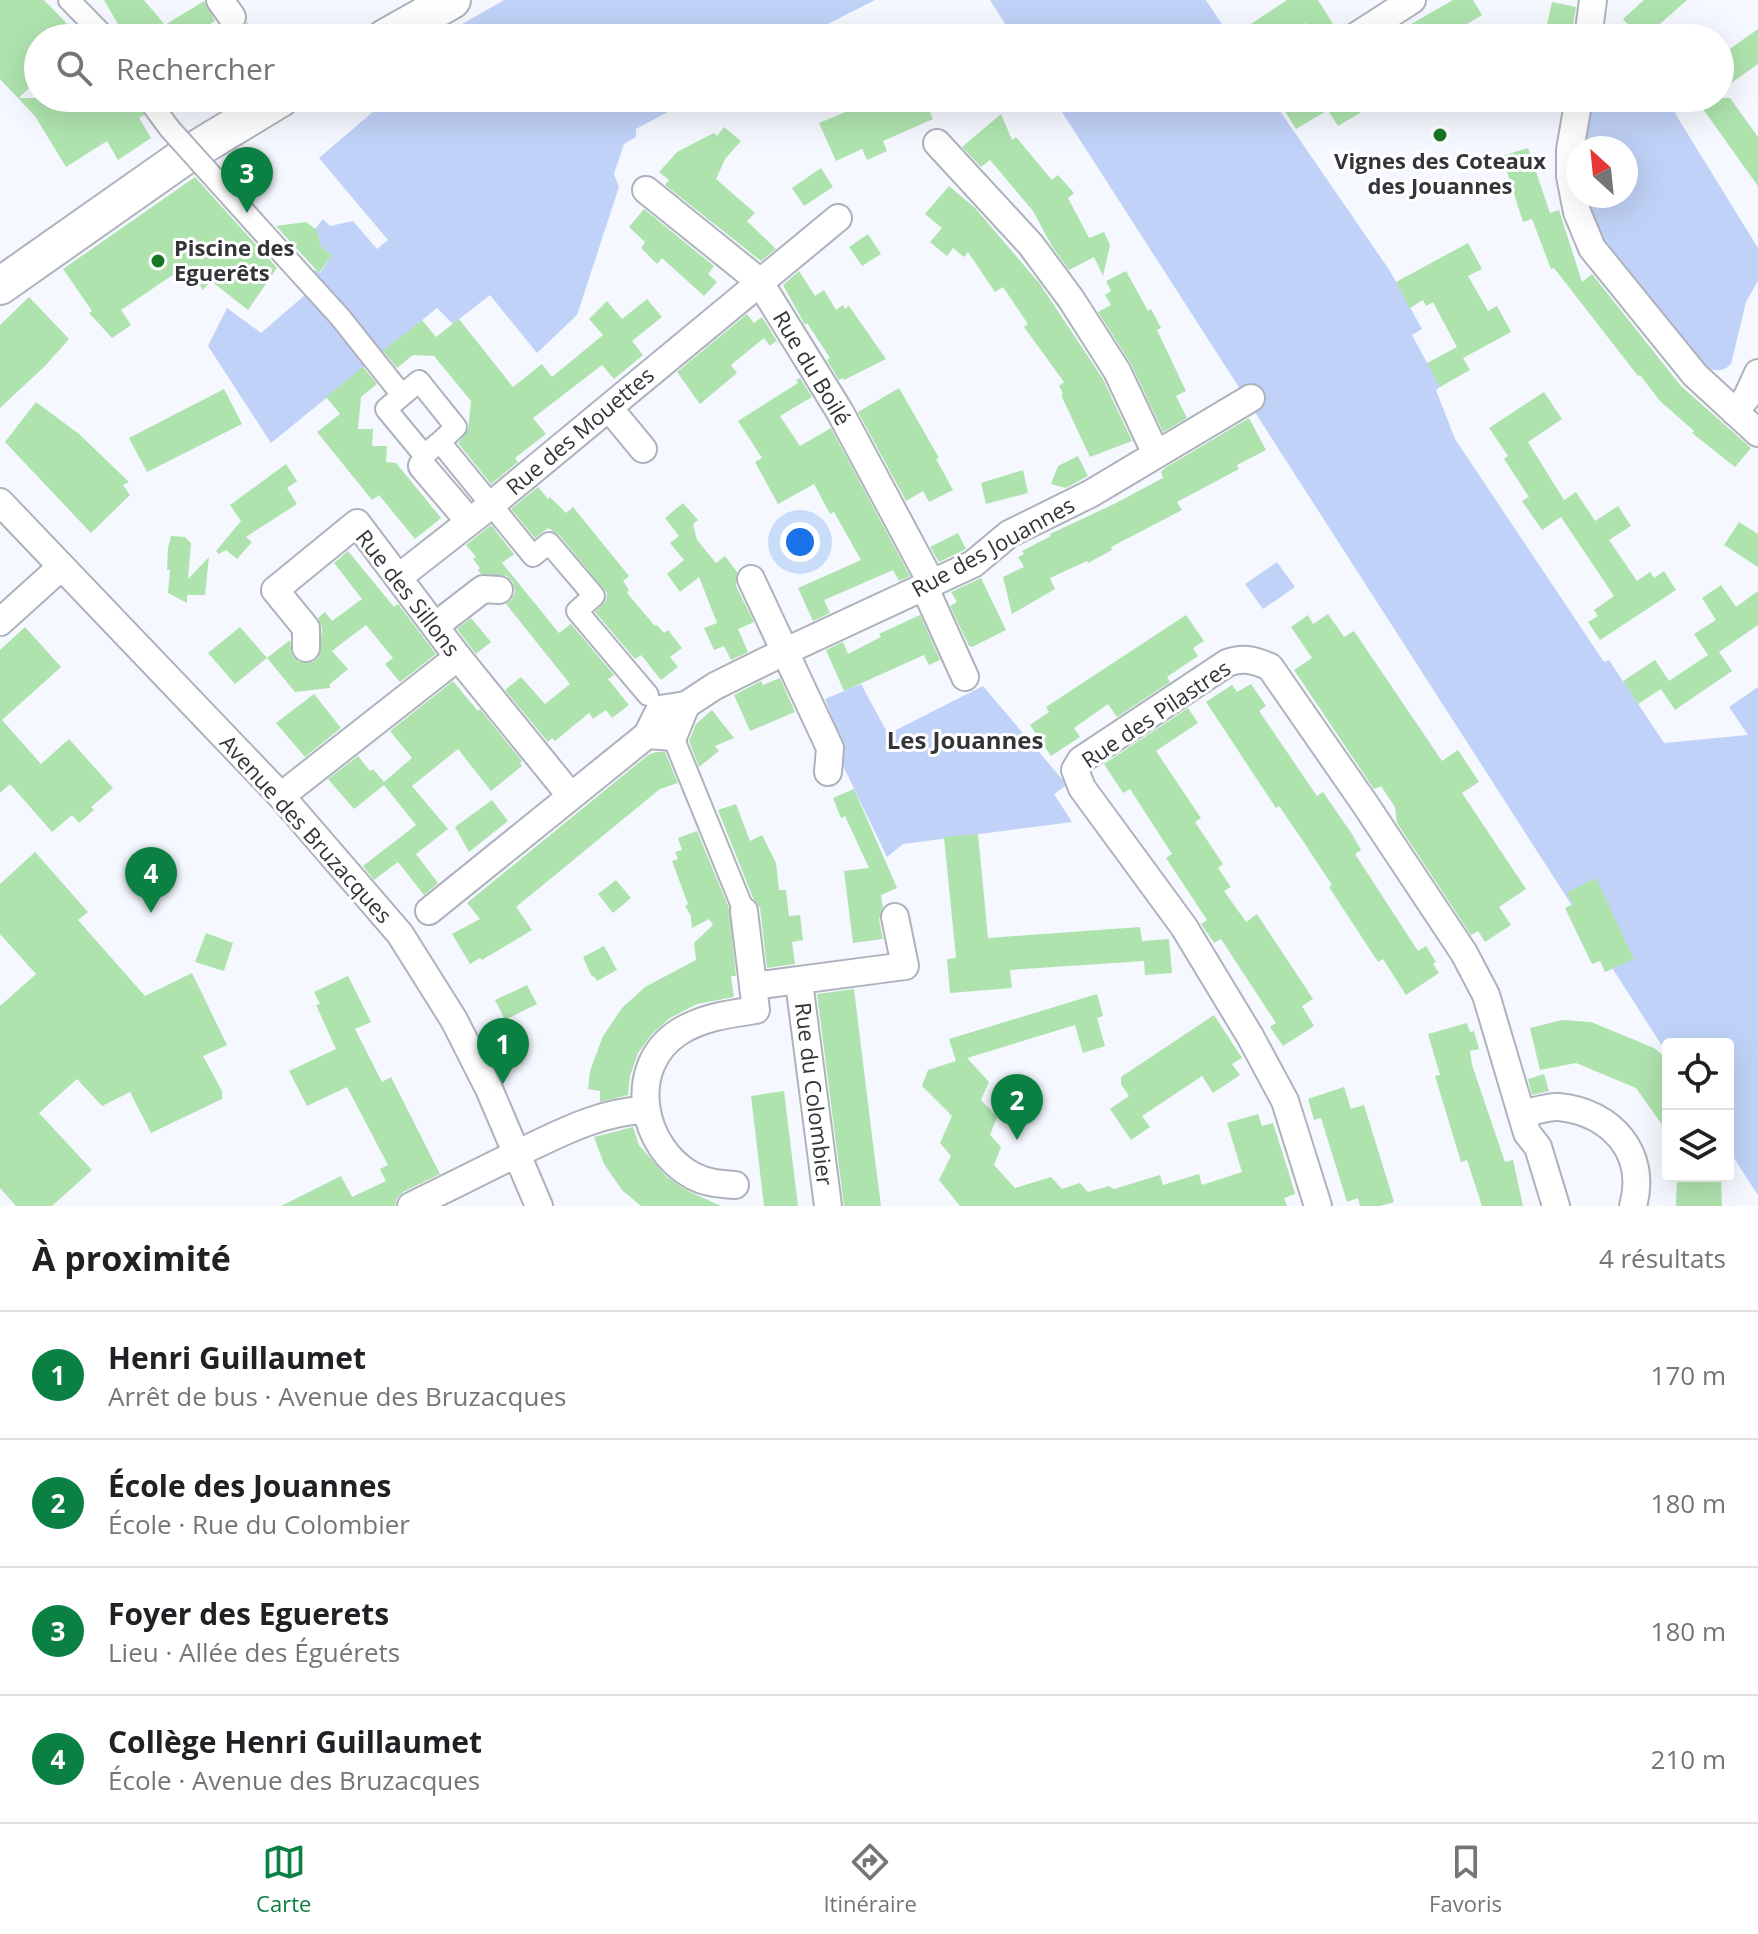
<!DOCTYPE html>
<html lang="fr">
<head>
<meta charset="utf-8">
<style>
	:root { --surface:#fff; --page:#f2f2f2; --text:#202124; --muted:#757577; --line:#e0e0e0; --accent:#0b8043 }
	body { margin:0; font-family:"Open Sans",sans-serif; background:var(--page); color:var(--text) }
	.controls { position:absolute; right:24px; bottom:24px; display:grid; overflow:hidden; border-radius:8px; box-shadow:0 8px 32px #0002 }
	.controls button { width:72px; height:72px; display:grid; place-items:center; padding:0; border:0; border-bottom:2px solid var(--line); background:var(--surface); color:var(--text); font:40px sans-serif }
	.compass { position:absolute; left:1566px; top:136px; width:72px; height:72px; border-radius:50%; background:var(--surface); box-shadow:0 8px 32px #0002; rotate:333deg }
	.you { position:absolute; left:800px; top:542px; width:28px; height:28px; margin:-20px; border:6px solid #fff; border-radius:50%; background:#1a73e8; box-shadow:0 0 0 12px #1a73e833 }
	.badge { display:grid; place-items:center; width:52px; height:52px; border-radius:50%; background:var(--accent); color:#fff; font-size:26px; font-weight:700 }
	.pin { position:absolute; translate:-50% -66px; filter:drop-shadow(0 2px 4px #0008) }
	.pin::after { content:''; position:absolute; top:42px; width:28px; height:24px; background:inherit; clip-path:polygon(0 0,100% 0,50% 100%) }
	.list { margin:0; padding:0; list-style:none }
	h2 { display:flex; justify-content:space-between; align-items:center; height:104px; margin:0; padding:0 32px; font-size:34px }
	h2 small { font-size:26px; font-weight:400; color:var(--muted) }
	.list li { display:grid; grid-template-columns:52px 1fr auto; gap:24px; align-items:center; box-sizing:border-box; height:128px; padding:0 32px; border-top:2px solid var(--line) }
	.list b { display:block; font-size:30px; white-space:nowrap }
	.list p { margin:0; font-size:26px; white-space:nowrap; color:var(--muted) }
	.list em { font-size:26px; font-style:normal; color:var(--muted) }
	.icon { flex:none; width:44px; height:44px; fill:none; stroke:currentColor; stroke-width:2; stroke-linecap:round; stroke-linejoin:round }
	.map { position:relative; flex:none; width:1758px; height:1206px; overflow:hidden }
	.search { position:absolute; background:var(--surface); box-shadow:0 8px 32px #0002; left:24px; right:24px; top:24px; height:88px; display:flex; align-items:center; gap:20px; box-sizing:border-box; padding:0 28px; border-radius:44px; color:var(--muted); font-size:30px }
	.sheet { height:616px; background:var(--surface) }
	nav { display:flex; justify-content:space-around; align-items:center; box-sizing:border-box; height:112px; border-top:2px solid var(--line); background:var(--surface); font-size:22px; color:var(--muted) }
	nav a { display:grid; justify-items:center; gap:4px }
	nav .on { color:var(--accent) }
	.map>svg:first-child { display:block }
	.green { fill:#c1d2f8 }
	.building { fill:#aee3ae }
	.lines { fill:none; stroke-linecap:round; stroke-linejoin:round }
	.pedestrian-casing { stroke:#aeb2bc; stroke-width:24 }
	.minor-casing { stroke:#aeb2bc; stroke-width:30 }
	.secondary-casing { stroke:#aeb2bc; stroke-width:40 }
	.pedestrian { stroke:#fff; stroke-width:20 }
	.minor { stroke:#fff; stroke-width:26 }
	.secondary { stroke:#fff; stroke-width:36 }
	.pedestrian-bridge-casing { stroke:#aeb2bc; stroke-width:24; stroke-linecap:butt }
	.pedestrian-bridge { stroke:#fff; stroke-width:20 }
	.poi-dot { fill:#177626; stroke:#fff; stroke-width:3 }
	.labels { text-anchor:middle; stroke-width:6; stroke-linejoin:round; paint-order:stroke }
	.poi-label { font-size:22px; font-weight:bold; fill:#333539; stroke:#fff }
	.street-label { font-size:22px; fill:#333539; stroke:#fff }
	.neighbourhood-label { font-size:24px; font-weight:bold; fill:#333539; stroke:#fff }
</style>
</head>
<body>
<div class="map">
<svg width="1758" height="1206" viewBox="0 0 1758 1206">
	<rect width="100%" height="100%" fill="#f5f8fe"/>
	<g class="green">
		<path d="M504 0H875L800 38H438Z"/>
		<path d="M990 0H1206L1231 38H1014Z"/>
		<path d="M389 98H694L636 129V137L624 144 614 174 619 187 577 315 537 353 490 295 453 324 437 308 271 443 208 346 227 308 261 333 306 294 313 273 315 270 320 273 332 255 321 247 315 229 323 219 330 226 353 221 377 249 388 240 319 158Z"/>
		<path d="M1053 98H1271L1390 271 1422 329 1412 335 1440 387 1436 390 1455 439 1604 662 1609 660 1664 743 1748 735 1729 707 1758 687V1195L1728 1149V1044H1668V1055Z"/>
		<path d="M1590 98H1672L1676 115 1758 248V281L1746 302 1731 364C1722 373 1716 371 1704 367L1604 242 1591 214 1586 196H1626V148H1583Z"/>
		<path d="M1277 562 1295 587 1263 609 1245 584Z"/>
		<path d="M861 684 888 734 983 686 1067 785 1054 794 1072 822 903 844 887 857 833 745 841 740 825 699Z"/>
	</g>
	<g class="building">
		<path d="M0 0H44L81 38H38V79L19 98H134L144 115 139 118 151 138 118 160 107 141 66 167 35 116 0 79Z"/>
		<path d="M104 0H144L165 25 204 1 215 21 188 38H126Z"/>
		<path d="M1287 0H1318L1338 32 1337 38H1315L1305 23 1283 38H1230Z"/>
		<path d="M1453 0H1473L1482 15 1444 38H1387Z"/>
		<path d="M1644 0H1687L1644 38H1640L1623 19Z"/>
		<path d="M1552 2 1576 7 1571 38H1544Z"/>
		<path d="M247 22 257 38H208L222 29 233 33 241 30Z"/>
		<path d="M1758 29V64L1720 91V56Z"/>
		<path d="M879 98H924L933 119 883 141 887 151 867 160 862 149 836 161 819 123Z"/>
		<path d="M1277 98H1385L1338 126 1328 110 1296 129Z"/>
		<path d="M1695 98H1730L1758 137V186Z"/>
		<path d="M1001 114 1012 140 1016 137 1052 180 1058 175 1074 193 1068 198 1089 238 1104 232 1110 245 1103 276 1094 257 1069 270 1053 248 1033 211 990 160 981 167 962 147Z"/>
		<path d="M724 127 741 141 725 159 716 179 755 213 747 221 776 249 761 261 665 185 669 180 659 172 677 152 714 133 717 136Z"/>
		<path d="M1528 148 1550 213 1559 210 1582 282 1592 274 1681 386 1751 448 1735 467 1692 433 1694 431 1660 401 1640 375 1638 376 1554 268 1551 269 1532 219 1523 222 1502 156Z"/>
		<path d="M821 168 833 187 804 206 792 188Z"/>
		<path d="M195 177 277 268 248 310 211 281 203 290 186 266 121 310 131 325 112 338 89 313 92 311 63 269Z"/>
		<path d="M949 186 975 208 1040 284 1103 379 1132 441 1090 457 1061 395 1063 394 1059 386 1064 382 1024 327 1028 324 1003 287 995 292 968 252 964 257 953 248 947 256 930 242 942 228 925 214Z"/>
		<path d="M253 201 276 226 306 222 317 230 321 247 332 255 319 273Z"/>
		<path d="M644 209 714 266 708 274 717 282 704 296 662 258 657 264 641 248 645 242 629 227Z"/>
		<path d="M868 234 881 254 862 266 849 247Z"/>
		<path d="M1468 243 1482 269 1468 276 1488 311 1497 306 1511 332 1463 358 1470 370 1440 387 1427 363 1457 347 1459 351 1433 302 1426 306 1423 300 1410 308 1396 282Z"/>
		<path d="M799 271 815 296 824 290 836 310 843 305 845 309 849 306 886 359 844 380 843 378 839 380 827 360 830 358 807 323 805 325 783 285Z"/>
		<path d="M1126 271 1148 311 1151 309 1161 328 1157 330 1186 391 1176 396 1187 418 1163 432 1131 364 1098 312 1111 305 1105 295 1111 291 1106 281Z"/>
		<path d="M29 297 69 339 45 366 0 408V325Z"/>
		<path d="M647 299 662 317 632 341 643 355 614 379 602 365 533 418 546 434 515 458 518 462 491 484 458 443 468 430 471 401 453 379 434 356 413 355 397 368 383 351 422 320 436 337 459 319 513 387 542 364 552 377 603 335 589 319 607 301 622 319Z"/>
		<path d="M747 314 754 323 762 317 780 346 776 341 770 346 764 338 731 365 737 373 700 404 677 372Z"/>
		<path d="M363 367 377 384 361 397 358 429H373L372 446H387L386 462 396 463 441 518 415 539 379 495 372 500 317 432 340 414 326 397Z"/>
		<path d="M800 378 812 397 780 416 800 446 831 428 910 576 899 581 893 570 824 600 830 613 813 621 798 588 861 560 834 512 830 514 814 484 778 504 755 462 762 458 738 421 798 383 796 380Z"/>
		<path d="M899 388 939 458 936 459 953 490 929 502 923 491 906 501 858 412Z"/>
		<path d="M224 389 242 424 147 472 129 438Z"/>
		<path d="M1544 392 1562 419 1528 442 1564 500 1576 492 1595 521 1618 506 1631 526 1609 540 1637 581 1650 572 1654 578 1664 571 1676 590 1600 640 1588 622 1598 616 1594 610 1614 596 1561 517 1542 530 1522 501 1529 497 1504 459 1508 456 1489 428Z"/>
		<path d="M36 402 79 434 129 482 123 485 130 495 91 533 5 442Z"/>
		<path d="M1249 418 1266 450 1237 465 1239 469 1177 502 1182 510 1111 547 1112 550 1088 563 1087 561 1050 578 1055 589 1012 614 1003 577 1024 567 1018 557 1024 554 1022 551 1051 536 1050 534 1114 504 1163 478 1161 472 1165 468Z"/>
		<path d="M1078 456 1088 476 1066 488 1051 484 1058 466Z"/>
		<path d="M286 464 297 481 287 488 297 504 246 537 252 542 237 559 226 550 219 554 216 551 241 521 230 505Z"/>
		<path d="M1023 470 1028 493 986 504 981 483Z"/>
		<path d="M538 487 548 499 550 497 566 513 573 507 629 576 623 581 629 590 627 593 655 626 657 625 664 633 668 630 682 648 670 657 678 667 661 680 641 655 635 659 595 612 606 601 607 593 559 535 548 528 535 538 511 509Z"/>
		<path d="M683 503 698 520 693 524 697 540 716 563 725 556 737 572 736 586 754 622 738 629 748 652 731 660 724 646 714 650 704 628 717 623 699 577 680 592 667 574 684 560 670 543 679 536 665 518Z"/>
		<path d="M1739 522 1758 534V567L1724 545Z"/>
		<path d="M491 525 514 554 502 563 559 633 571 624 614 675 608 679 629 705 612 718 606 710 593 719 589 713 555 741 552 738 548 742 505 690 521 677 545 704 570 684 506 604 512 599 515 592 513 582 507 576 481 574 478 570 480 568 473 559 476 557 466 545Z"/>
		<path d="M958 533 966 549 939 562 930 547Z"/>
		<path d="M171 536 185 537 191 543 188 579 209 557 205 595H187V603L168 593 170 570H167L168 548Z"/>
		<path d="M348 551 394 607 398 604 436 654 400 682 385 664 393 658 366 625 332 651 348 669 330 684V688L295 692 267 658 290 640 292 655 299 662H313L319 657 322 628 318 618 325 612 332 621 362 599 334 563Z"/>
		<path d="M981 578 1006 630 972 647 969 646 950 606 957 602 951 592Z"/>
		<path d="M1721 585 1736 607 1758 591V625L1719 652 1732 671 1675 710 1661 689 1638 704 1623 681 1655 660 1669 681 1708 655 1694 634 1716 620 1702 598Z"/>
		<path d="M1328 614 1344 637 1354 631 1442 761 1458 750 1479 782 1462 793 1526 889 1499 907 1511 925 1485 942 1478 931 1471 935 1397 823 1395 807 1381 786 1374 789 1294 670 1312 658 1291 627 1308 615 1313 624Z"/>
		<path d="M920 615 940 660 929 665 924 655 844 691 826 650 843 642 848 654 881 637 879 634Z"/>
		<path d="M1186 615 1204 641 1193 648 1198 656 1167 677 1170 682 1117 717 1108 704 1074 728 1080 737 1051 756 1030 725 1049 712 1046 707Z"/>
		<path d="M471 618 491 642 476 654 457 629Z"/>
		<path d="M25 627 61 667 2 720 41 764 69 739 113 788 91 807 94 810 79 823 72 815 52 832 10 784 0 793V650Z"/>
		<path d="M240 627 267 658 235 684 208 653Z"/>
		<path d="M780 678 795 712 750 731 734 695 761 681 763 685Z"/>
		<path d="M453 681 478 711 480 709 522 761 520 763 522 766 491 791 458 749 412 786 448 829 416 854 438 883 424 895 398 862 374 880 363 866 416 825 384 785 354 809 328 779 358 756 370 771 373 769 384 782 412 758 390 731Z"/>
		<path d="M1251 684 1266 706 1259 711 1317 796 1323 792 1352 834 1361 850 1355 854 1418 951 1426 946 1436 962 1433 964 1439 973 1406 995 1383 959 1378 962 1329 887 1332 885 1303 841 1279 806 1276 808 1206 702 1232 685 1237 692Z"/>
		<path d="M314 694 341 728 305 757 276 723Z"/>
		<path d="M1188 708 1198 723 1156 751 1201 818 1195 822 1223 864 1218 868 1231 887 1224 891 1246 922 1257 914 1313 999 1302 1006 1314 1026 1283 1046 1270 1027 1276 1023 1221 939 1214 943 1201 924 1207 920 1166 858 1172 854 1130 789 1123 793 1104 764Z"/>
		<path d="M712 710 734 738 715 746 719 751 699 767 689 741 696 724Z"/>
		<path d="M656 752H665L678 783 660 789 516 907 532 930 482 960 480 958 470 964 452 934 480 919 467 903 648 755Z"/>
		<path d="M854 789 897 888 881 895 883 908 879 919 883 939 853 943 844 871 869 868 845 816 841 818 833 798Z"/>
		<path d="M492 800 508 821 469 852 455 827Z"/>
		<path d="M736 804 750 841 762 835 776 863 779 890H786L789 916 800 915 803 940 792 942 795 964 767 968 760 908 753 898 718 810Z"/>
		<path d="M697 831 729 908 736 976H731L734 997 697 1004 670 1018 652 1034 638 1053 630 1076 628 1095 600 1102V1091L588 1089 590 1071 603 1036 622 1008 645 987 696 960 694 943 713 925 709 919 692 928 691 916 685 906 688 904 672 861 678 859 675 852 682 850 678 838Z"/>
		<path d="M978 834 988 938 1140 927 1142 941 1169 939 1172 973 1145 975 1144 961 1010 970 1012 988 950 993 947 959 956 958 944 837Z"/>
		<path d="M35 852 88 912 78 920 145 996 192 973 227 1045 203 1056 222 1091V1099L151 1133 130 1092 102 1106 77 1079 39 1113 92 1170 52 1206H16L0 1188V1006L36 974 0 934V884Z"/>
		<path d="M1596 878 1634 959 1605 972 1600 961 1592 964 1565 908 1573 904 1567 892Z"/>
		<path d="M616 880 631 898 613 913 598 894Z"/>
		<path d="M206 933 233 943 224 971 195 962Z"/>
		<path d="M604 946 617 970 597 981 594 976 592 977 583 957Z"/>
		<path d="M348 976 371 1022 355 1029 382 1082 391 1077 440 1174 403 1192 397 1198 395 1206H281L341 1176 352 1197 386 1181 380 1169 388 1165 347 1087 307 1106 289 1071 336 1049 316 1005 320 1004 314 992Z"/>
		<path d="M527 985 537 1004 505 1020 495 1000Z"/>
		<path d="M854 989 873 1144 881 1206H844L817 994Z"/>
		<path d="M1097 994 1103 1016 1097 1018 1105 1046 1083 1053 1075 1025 967 1058 989 1082 981 1100 997 1117 990 1135 1001 1147 994 1165 1015 1188 1051 1177 1062 1189 1080 1183 1088 1192 1109 1186 1114 1189 1160 1175 1163 1185 1199 1174 1202 1185 1242 1172 1227 1123 1258 1114 1262 1126 1273 1123 1287 1167 1295 1194 1284 1198 1287 1206H960L939 1180 951 1156 940 1143 952 1116 922 1086 928 1070 956 1061 949 1039Z"/>
		<path d="M1214 1015 1242 1058 1232 1064 1240 1075 1213 1093 1202 1076 1142 1116 1150 1127 1131 1140 1110 1109 1129 1096 1121 1084V1077Z"/>
		<path d="M1562 1020 1591 1022 1654 1048 1668 1059V1133L1636 1088 1576 1063 1540 1070 1530 1028Z"/>
		<path d="M1467 1023 1470 1032 1474 1031 1479 1049 1470 1051 1472 1065 1505 1162 1513 1160 1523 1206H1482L1467 1160 1461 1162 1435 1076 1440 1075 1428 1034Z"/>
		<path d="M1544 1074 1549 1091 1532 1095 1528 1079Z"/>
		<path d="M1344 1087 1351 1109 1364 1105 1394 1202 1380 1206H1360L1358 1198 1347 1202 1321 1118 1314 1120 1308 1099Z"/>
		<path d="M784 1091 798 1206H764L751 1096Z"/>
		<path d="M633 1127 639 1145 666 1176 686 1190 721 1206H641L622 1190 604 1164 594 1137Z"/>
		<path d="M1677 1176H1721L1722 1206H1676Z"/>
	</g>
	<g class="lines">
		<g class="pedestrian-casing">
			<g id="pedestrian">
				<path d="M69 0 106 38"/>
				<path d="M147 98 170 129"/>
				<path d="M279 250 340 317 402 395"/>
				<path d="M440 442 456 427 419 381 386 409 424 455 440 442 533 556 549 543 594 596 577 611 648 695"/>
				<path d="M673 737 744 911"/>
			</g>
		</g>
		<g class="minor-casing">
			<g id="minor">
				<path d="M220 0 232 17"/>
				<path d="M1353 38 1412 0"/>
				<path d="M1588 38 1593 0"/>
				<path d="M1579 98 1570 150V176L1577 212 1592 248 1695 375 1758 433"/>
				<path d="M937 143 1031 245 1071 299 1117 371 1156 454"/>
				<path d="M646 190 759 281 840 412 932 584"/>
				<path d="M609 408 643 449"/>
				<path d="M1735 412 1747 397 1758 373"/>
				<path d="M422 466 469 521"/>
				<path d="M0 502 281 796 400 934 454 1020 489 1089 539 1206"/>
				<path d="M399 577 491 505 838 218"/>
				<path d="M751 579 830 748 828 772"/>
				<path d="M924 586 965 677"/>
				<path d="M0 622 61 567"/>
				<path d="M435 626 483 589 499 590"/>
				<path d="M306 648V628L275 590 357 523 458 657 570 795"/>
				<path d="M686 705 715 686 786 651 973 564 1009 534 1090 494 1251 398"/>
				<path d="M281 796 458 657"/>
				<path d="M429 911 647 735 660 709 686 705 673 737 647 735"/>
				<path d="M799 982 828 1206"/>
				<path d="M753 986 905 966 895 917"/>
				<path d="M1522 1114C1533 1112 1547 1106 1559 1107 1611 1112 1648 1153 1633 1206"/>
				<path d="M735 1185C720 1184 707 1183 693 1176 641 1148 625 1067 679 1032 703 1017 729 1014 756 1010L744 911"/>
				<path d="M411 1206C443 1190 474 1175 506 1159 549 1139 597 1111 646 1110"/>
				<path d="M1318 1206 1285 1101 1250 1036 1184 927 1082 788 1075 770 1081 760 1227 663C1244 657 1254 660 1270 667L1365 804 1464 953 1486 995 1527 1133 1538 1147 1556 1206"/>
			</g>
		</g>
		<g class="secondary-casing">
			<g id="secondary">
				<path d="M385 38 452 0"/>
				<path d="M0 286 182 158 281 98"/>
			</g>
		</g>
		<use href="#pedestrian" class="pedestrian"/>
		<use href="#minor" class="minor"/>
		<use href="#secondary" class="secondary"/>
		<g class="pedestrian-bridge-casing">
			<path id="pedestrian-bridge" d="M170 129 279 250"/>
		</g>
		<use href="#pedestrian-bridge" class="pedestrian-bridge"/>
	</g>
	<g class="poi-dot">
		<circle cx="1440" cy="135" r="8"/>
		<circle cx="158" cy="261" r="8"/>
	</g>
	<g class="labels">
		<g class="poi-label">
			<text x="1440" y="169">Vignes des Coteaux<tspan x="1440" dy="25">des Jouannes</tspan></text>
			<text x="174" y="256" text-anchor="start">Piscine des<tspan x="174" dy="25">Eguerêts</tspan></text>
		</g>
		<g class="street-label">
			<text transform="translate(812 368) rotate(59)" y="8">Rue du Boilé</text>
			<text transform="translate(580 431) rotate(-40)" y="8">Rue des Mouettes</text>
			<text transform="translate(993 547) rotate(-29)" y="8">Rue des Jouannes</text>
			<text transform="translate(408 593) rotate(52)" y="8">Rue des Sillons</text>
			<text transform="translate(1156 714) rotate(-34)" y="8">Rue des Pilastres</text>
			<text transform="translate(306 829) rotate(48)" y="8">Avenue des Bruzacques</text>
			<text transform="translate(814 1094) rotate(83)" y="8">Rue du Colombier</text>
		</g>
		<g class="neighbourhood-label">
			<text x="965" y="749">Les Jouannes</text>
		</g>
	</g>
</svg>
<div class="controls">
<button><svg class="icon" aria-label="locate" viewBox="0 0 24 24"><circle cx="12" cy="12" r="6"/><path d="M12 2v4M12 18v4M2 12h4M18 12h4"/></svg></button>
<button><svg class="icon" aria-label="layers" viewBox="0 0 24 24"><path d="M12 4l9 5-9 5-9-5zM3 14l9 5 9-5"/></svg></button>
</div>
<svg class="compass" viewBox="-18 -18 36 36"><path d="M0-13l5 13h-10z" fill="#e53935"/><path d="M0 13l5-13h-10z" fill="#757577"/></svg>
<div class="you"></div>
<div class="pin badge" style="left:503px;top:1084px">1</div>
<div class="pin badge" style="left:1017px;top:1140px">2</div>
<div class="pin badge" style="left:247px;top:213px">3</div>
<div class="pin badge" style="left:151px;top:913px">4</div>
<div class="search"><svg class="icon" aria-label="search" viewBox="0 0 24 24"><circle cx="10" cy="10" r="6"/><path d="M15 15l6 6"/></svg>Rechercher</div>
</div>
<section class="sheet">
<h2>À proximité<small>4 résultats</small></h2>
<ul class="list">
<li><span class="badge">1</span><div><b>Henri Guillaumet</b><p>Arrêt de bus · Avenue des Bruzacques</p></div><em>170 m</em></li>
<li><span class="badge">2</span><div><b>École des Jouannes</b><p>École · Rue du Colombier</p></div><em>180 m</em></li>
<li><span class="badge">3</span><div><b>Foyer des Eguerets</b><p>Lieu · Allée des Éguérets</p></div><em>180 m</em></li>
<li><span class="badge">4</span><div><b>Collège Henri Guillaumet</b><p>École · Avenue des Bruzacques</p></div><em>210 m</em></li>
</ul>
</section>
<nav>
<a class="on"><svg class="icon" aria-label="map" viewBox="0 0 24 24"><path d="M3 6l6-2 6 2 6-2v14l-6 2-6-2-6 2zM9 4v14M15 6v14"/></svg>Carte</a>
<a><svg class="icon" aria-label="directions" viewBox="0 0 24 24"><path d="M12 3l9 9-9 9-9-9zM9 14v-3h6M13 9l2 2-2 2"/></svg>Itinéraire</a>
<a><svg class="icon" aria-label="saved" viewBox="0 0 24 24"><path d="M7 4h10v16l-5-4-5 4z"/></svg>Favoris</a>
</nav>
</body>
</html>
